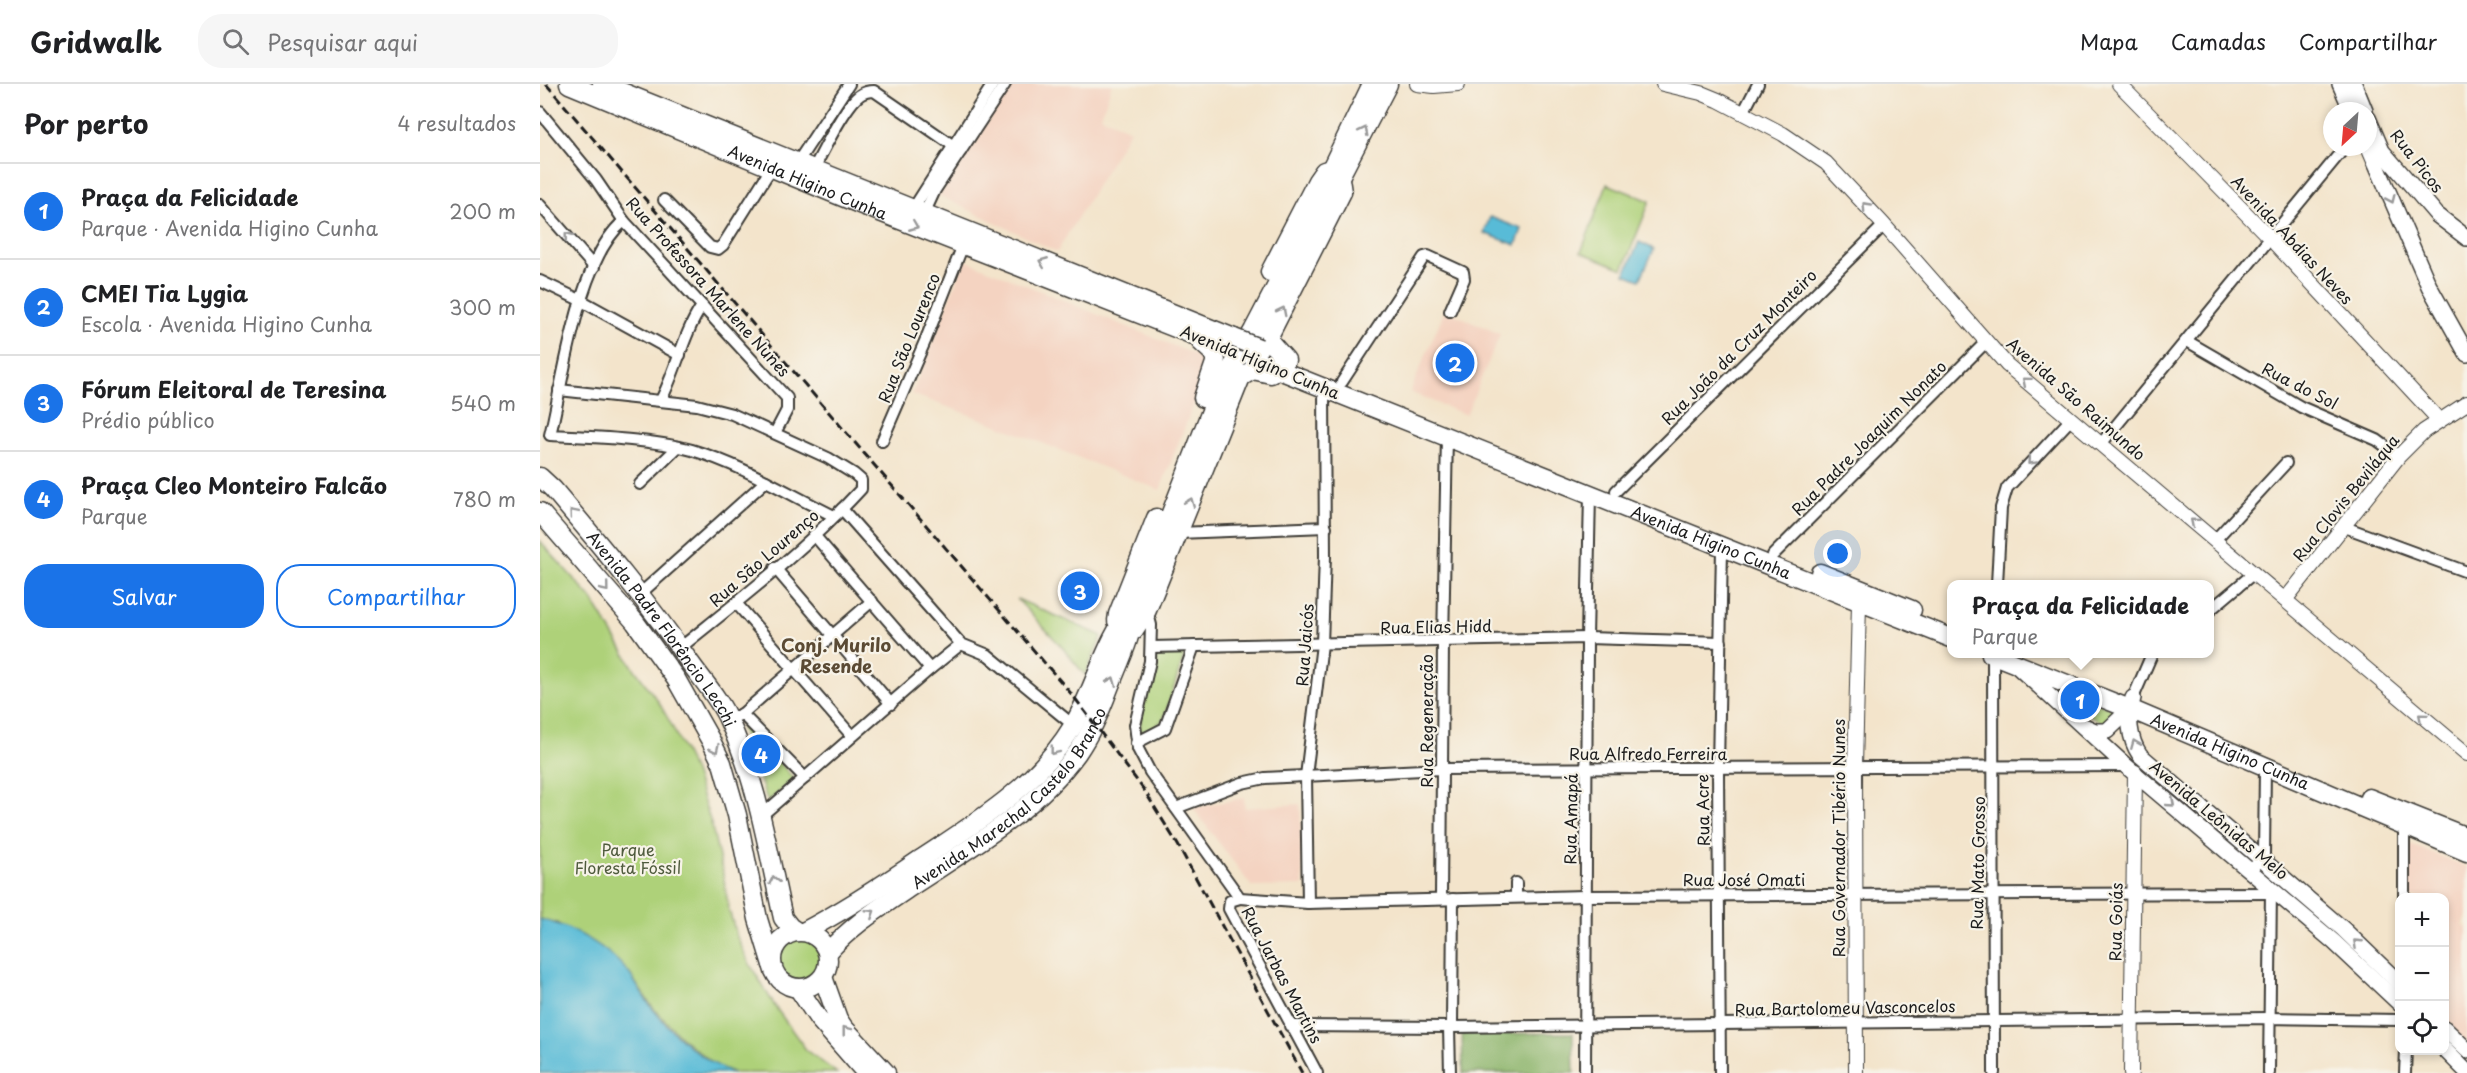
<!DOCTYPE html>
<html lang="pt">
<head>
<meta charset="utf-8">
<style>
	:root { --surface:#fff; --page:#f6f6f6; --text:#202124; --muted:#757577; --line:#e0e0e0; --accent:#1a73e8 }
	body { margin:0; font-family:"Playpen Sans",sans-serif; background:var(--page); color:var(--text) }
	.controls { position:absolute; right:18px; bottom:18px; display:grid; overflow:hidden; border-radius:12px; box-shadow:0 3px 9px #0003 }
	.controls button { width:54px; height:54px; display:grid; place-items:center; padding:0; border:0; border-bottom:2px solid var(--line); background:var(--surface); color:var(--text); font:30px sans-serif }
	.compass { position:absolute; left:1783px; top:18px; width:54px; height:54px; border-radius:50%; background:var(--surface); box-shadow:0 3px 9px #0003; rotate:206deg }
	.you { position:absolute; left:1298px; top:470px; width:21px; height:21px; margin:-15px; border:4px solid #fff; border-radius:50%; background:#1a73e8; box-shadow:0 0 0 9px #1a73e833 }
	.badge { display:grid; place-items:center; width:39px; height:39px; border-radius:50%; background:var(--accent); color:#fff; font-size:20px; font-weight:700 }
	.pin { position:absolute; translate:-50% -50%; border:3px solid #fff; box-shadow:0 2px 6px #0006 }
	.popup { position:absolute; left:1407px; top:496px; width:267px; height:78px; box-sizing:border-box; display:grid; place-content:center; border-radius:12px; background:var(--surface); filter:drop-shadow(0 2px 4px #0005); font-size:20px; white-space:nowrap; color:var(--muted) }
	.popup b { font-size:22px; color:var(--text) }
	.popup::after { content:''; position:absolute; left:50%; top:100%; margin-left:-12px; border:12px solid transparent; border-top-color:var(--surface) }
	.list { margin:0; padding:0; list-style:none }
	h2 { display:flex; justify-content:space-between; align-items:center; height:78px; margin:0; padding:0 24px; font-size:26px }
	h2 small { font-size:20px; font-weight:400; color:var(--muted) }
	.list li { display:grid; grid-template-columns:39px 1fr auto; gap:18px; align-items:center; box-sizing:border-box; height:96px; padding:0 24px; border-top:2px solid var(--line) }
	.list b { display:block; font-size:22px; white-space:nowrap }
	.list p { margin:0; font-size:20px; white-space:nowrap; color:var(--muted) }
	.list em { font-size:20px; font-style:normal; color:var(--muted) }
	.actions { display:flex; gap:12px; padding:18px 24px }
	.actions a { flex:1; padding:14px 0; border:2px solid var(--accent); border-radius:24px; text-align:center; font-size:21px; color:var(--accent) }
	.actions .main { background:var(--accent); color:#fff }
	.icon { flex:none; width:33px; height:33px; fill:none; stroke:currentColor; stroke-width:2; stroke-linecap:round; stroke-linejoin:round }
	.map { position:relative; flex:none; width:1927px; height:989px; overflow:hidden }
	header { display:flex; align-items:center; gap:36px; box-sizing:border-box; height:84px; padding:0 30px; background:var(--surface); border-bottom:2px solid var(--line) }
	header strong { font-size:28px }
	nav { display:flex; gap:33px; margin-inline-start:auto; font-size:21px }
	.search { width:420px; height:54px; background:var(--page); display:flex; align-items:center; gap:15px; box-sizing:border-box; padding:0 21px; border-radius:24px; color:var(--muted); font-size:22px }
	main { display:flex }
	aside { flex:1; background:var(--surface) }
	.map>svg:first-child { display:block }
	.built { fill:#f4d3c1 }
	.green { fill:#aed179; stroke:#65764a; stroke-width:1.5 }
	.forest { fill:#8ab369; stroke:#536842; stroke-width:1.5 }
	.water { fill:#59bbd7; stroke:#3a6c7a; stroke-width:1.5 }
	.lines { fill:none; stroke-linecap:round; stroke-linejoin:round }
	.minor-casing { stroke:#3c3a36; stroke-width:14 }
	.tertiary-casing { stroke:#3c3a36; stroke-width:16 }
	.secondary-casing { stroke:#3c3a36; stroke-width:18 }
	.primary-casing { stroke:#3c3a36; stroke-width:21 }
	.minor { stroke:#fff; stroke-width:10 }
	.tertiary { stroke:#fff; stroke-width:14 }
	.secondary { stroke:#fff; stroke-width:15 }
	.primary { stroke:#fff; stroke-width:18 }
	.rail { stroke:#1c1c1c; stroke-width:3; stroke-dasharray:9 4.5; stroke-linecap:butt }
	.primary-bridge-casing { stroke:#3c3a36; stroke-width:21; stroke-linecap:butt }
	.primary-bridge { stroke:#fff; stroke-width:18 }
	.oneway { stroke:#999 }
	.labels { text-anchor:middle; stroke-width:4.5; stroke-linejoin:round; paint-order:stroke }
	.street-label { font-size:16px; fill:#1c1c1c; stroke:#f7f3e8 }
	.park-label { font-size:16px; fill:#4f5b3d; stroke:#f7f3e8 }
	.neighbourhood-label { font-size:18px; font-weight:bold; fill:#5a4a34; stroke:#f7f3e8 }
</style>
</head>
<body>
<header>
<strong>Gridwalk</strong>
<div class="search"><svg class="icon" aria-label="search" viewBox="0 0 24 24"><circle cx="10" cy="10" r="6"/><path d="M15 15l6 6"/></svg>Pesquisar aqui</div>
<nav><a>Mapa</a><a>Camadas</a><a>Compartilhar</a></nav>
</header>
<main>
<aside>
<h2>Por perto<small>4 resultados</small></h2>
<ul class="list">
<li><span class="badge">1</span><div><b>Praça da Felicidade</b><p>Parque · Avenida Higino Cunha</p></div><em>200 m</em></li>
<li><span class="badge">2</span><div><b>CMEI Tia Lygia</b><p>Escola · Avenida Higino Cunha</p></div><em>300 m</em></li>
<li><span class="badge">3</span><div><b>Fórum Eleitoral de Teresina</b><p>Prédio público</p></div><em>540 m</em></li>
<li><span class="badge">4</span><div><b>Praça Cleo Monteiro Falcão</b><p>Parque</p></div><em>780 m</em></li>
</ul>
<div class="actions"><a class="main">Salvar</a><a>Compartilhar</a></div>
</aside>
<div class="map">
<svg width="1927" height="989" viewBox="0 0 1927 989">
	<rect width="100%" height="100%" fill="#f7f3e8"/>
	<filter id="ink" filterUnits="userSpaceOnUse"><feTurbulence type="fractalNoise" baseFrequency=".0167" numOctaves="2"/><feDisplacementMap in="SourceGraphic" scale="12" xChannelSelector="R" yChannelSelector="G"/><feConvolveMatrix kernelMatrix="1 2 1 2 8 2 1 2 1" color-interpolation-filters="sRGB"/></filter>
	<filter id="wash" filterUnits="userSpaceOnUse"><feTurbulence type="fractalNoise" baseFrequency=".008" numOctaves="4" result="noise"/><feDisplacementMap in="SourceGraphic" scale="24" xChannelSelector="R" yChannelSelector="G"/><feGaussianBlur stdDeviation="1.35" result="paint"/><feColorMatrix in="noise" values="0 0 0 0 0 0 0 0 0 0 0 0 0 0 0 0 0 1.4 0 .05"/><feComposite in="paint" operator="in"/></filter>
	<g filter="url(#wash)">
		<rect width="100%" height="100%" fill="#f3e4cb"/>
		<g class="built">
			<path d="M473 0H572L561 32 590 46 517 168 398 111Z"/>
			<path d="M425 176 668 276 669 281 620 406 452 339 372 310Z"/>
			<path d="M905 226 960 250 926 331 870 308Z"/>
			<path d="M704 714 705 724 760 720 763 802 712 803 653 724Z"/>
			<path d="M1862 757 1927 783V830L1923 842 1927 844V969L1905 947 1904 814 1862 813Z"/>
		</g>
		<g class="green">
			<path d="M1067 100 1110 117 1083 185 1041 168Z"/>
			<path d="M0 457 51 514 93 583 118 617 131 640 154 688 171 739 183 790 189 826 197 853 208 877 236 924 267 967 297 989H194L178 983 143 955 113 924 88 888 17 839 0 835Z"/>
			<path d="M477 515 562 552 545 591 522 563Z"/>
			<path d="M616 566 645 569 624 634 617 643 599 648 603 622 617 589Z"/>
			<path d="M1507 599 1579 627 1569 638 1562 639 1507 603Z"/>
			<path d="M206 641 254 695 228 718 201 644Z"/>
			<circle cx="260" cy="876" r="23"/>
		</g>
		<path class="forest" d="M1033 949 1034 989H923L922 950Z"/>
		<g class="water">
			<path d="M950 133 982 145 976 161 944 149Z"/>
			<path d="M1099 158 1114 165 1100 196 1085 190Z"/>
			<path d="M0 835C33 843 67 862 89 889 97 900 103 913 112 924 132 949 163 978 194 989H0Z"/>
		</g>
	</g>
	<g filter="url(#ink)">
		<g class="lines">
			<g class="minor-casing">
				<g id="minor">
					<path d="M0 28 56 96 84 137 247 314V326L235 349"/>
					<path d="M1203 29 1218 0"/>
					<path d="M257 79 309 0"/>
					<path d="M273 86C283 68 305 21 320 11 324 8 329 7 334 7L421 67"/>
					<path d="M124 116 170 163 178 165 183 161 232 83"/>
					<path d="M0 121 54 183"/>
					<path d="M373 125 453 0"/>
					<path d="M384 130 395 106 465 0"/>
					<path d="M84 137C38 175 24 294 10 351 52 353 113 355 152 366 202 381 247 409 294 432"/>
					<path d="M0 197 42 217 140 271"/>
					<path d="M1647 257 1761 323 1837 356 1859 372"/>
					<path d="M802 298 884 173 888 172 923 188 924 195 910 227"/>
					<path d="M19 306 157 321 192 330 288 374 314 390 321 396V405C268 463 202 514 140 564"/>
					<path d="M121 316C137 285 143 250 162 222"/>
					<path d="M342 357 386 255 423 161"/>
					<path d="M1561 360 1805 63"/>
					<path d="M100 400 138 363"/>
					<path d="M1076 407 1344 141"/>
					<path d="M302 425 421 560 448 571 527 636"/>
					<path d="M1802 442 1927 488"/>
					<path d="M638 449 786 443"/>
					<path d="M274 451 390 585"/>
					<path d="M1675 456 1746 379"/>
					<path d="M1233 471 1446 258"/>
					<path d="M235 484 351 620"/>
					<path d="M1457 500 1461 424 1467 404 1531 335"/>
					<path d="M100 510 226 397"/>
					<path d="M196 519 312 652"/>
					<path d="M607 526 611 541 610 577 595 641 598 665 610 688 700 814 768 819 1045 812 1731 809"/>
					<path d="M1669 527 1714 489"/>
					<path d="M611 563 1047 554 1181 558"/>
					<path d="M1453 570 1454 989"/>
					<path d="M1593 614 1612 570"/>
					<path d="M202 630 332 517"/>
					<path d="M197 632 202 630 265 694"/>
					<path d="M596 659 625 644 654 562"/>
					<path d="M636 724 702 699 725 694 902 685 1586 682"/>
					<path d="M221 732 390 585 421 560"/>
					<path d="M1711 786 1724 771 1725 683"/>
					<path d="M976 813V799"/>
					<path d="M700 814 690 817 689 825 777 989"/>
					<path d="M1864 814V736"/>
					<path d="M901 815 903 558 907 352"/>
					<path d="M768 819 766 692 782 560 785 472 784 304"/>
					<path d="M750 942 912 943 1728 934 1860 936"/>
					<path d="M909 943 910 989"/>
					<path d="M912 943 913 815"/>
					<path d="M1045 989 1047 554 1050 410"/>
					<path d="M1180 989 1178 684 1182 463"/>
					<path d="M1729 989 1731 804"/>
					<path d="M1865 989 1866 966"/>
				</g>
			</g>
			<g class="tertiary-casing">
				<g id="tertiary">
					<path d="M877 0 894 2 918 0"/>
					<path d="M1123 0 1161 9 1178 16 1243 50 1286 79 1344 141 1467 281 1927 670"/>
					<path d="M1579 0 1730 154 1899 336"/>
					<path d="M1745 516 1859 372 1884 347 1927 319"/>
					<path d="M1316 989 1315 682 1319 519"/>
					<path d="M1591 989 1595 688"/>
				</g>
			</g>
			<g class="secondary-casing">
				<g id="secondary">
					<path d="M1800 0 1812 27"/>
					<path d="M1814 0 1825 27"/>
					<path d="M1828 34 1842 67 1897 131 1927 154"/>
					<path d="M1828 61 1889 202 1927 270"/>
					<path d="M1477 582 1586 682 1794 858 1860 920"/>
					<path d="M1593 614C1587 633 1589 655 1600 671L1803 845 1860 900"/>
					<path d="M1544 642 1555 647H1567L1590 625"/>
					<path d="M1904 944 1927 966"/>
					<path d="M1904 965 1927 988"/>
				</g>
			</g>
			<g class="primary-casing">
				<g id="primary">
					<path id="s1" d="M29 0 322 121 689 265"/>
					<path d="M62 0 694 254"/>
					<path d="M786 95 832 0"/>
					<path d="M794 104 848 0"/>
					<path d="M730 188 777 97 784 87 791 85"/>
					<path d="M660 257 672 268 676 276 663 314"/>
					<path id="s2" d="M714 276 1411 554"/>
					<path d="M746 276 730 258V250L798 116 802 108 800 95"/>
					<path id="s3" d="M0 393 13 405C61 462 109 519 151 580 164 598 180 616 189 637 218 700 228 767 243 834L250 843 256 847"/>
					<path d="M0 428 95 538 136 595 171 657 182 679 197 731 218 835 232 881"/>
					<path d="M1280 489 1372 526"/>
					<path d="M577 537 578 530 616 434"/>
					<path d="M594 546 607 526 701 293 713 286 731 290"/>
					<path id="s4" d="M1451 570 1590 625 1927 768"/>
					<path d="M1829 714 1927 753"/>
					<path d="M265 847C305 826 343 801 381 775 437 738 497 702 533 642 556 603 565 555 595 521"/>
					<circle cx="260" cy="876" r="28"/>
					<path id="s5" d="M288 868C312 841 341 823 370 803 429 764 495 727 537 669 551 649 561 626 569 604 580 576 593 551 595 521L680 304 713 247 785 109"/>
					<path d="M283 893 298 935 304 944 346 989"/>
					<path d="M258 904 278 934 326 989"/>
				</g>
			</g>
			<use href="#minor" class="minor"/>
			<use href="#tertiary" class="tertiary"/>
			<use href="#secondary" class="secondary"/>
			<use href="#primary" class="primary"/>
			<path class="rail" d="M6 0 534 613 604 706 638 761 762 989"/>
			<g class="primary-bridge-casing">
				<path id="primary-bridge" d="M694 254 719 264"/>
			</g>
			<use href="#primary-bridge" class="primary-bridge"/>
		</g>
		<defs><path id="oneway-chevron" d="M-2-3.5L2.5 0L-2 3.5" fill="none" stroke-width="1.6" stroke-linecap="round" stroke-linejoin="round" transform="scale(1.5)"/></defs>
		<g class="oneway">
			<use href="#oneway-chevron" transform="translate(824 47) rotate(-63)"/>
			<use href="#oneway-chevron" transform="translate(1851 115) rotate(66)"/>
			<use href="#oneway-chevron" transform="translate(1326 122) rotate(-133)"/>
			<use href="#oneway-chevron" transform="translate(374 142) rotate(22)"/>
			<use href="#oneway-chevron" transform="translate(28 152) rotate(-129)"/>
			<use href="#oneway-chevron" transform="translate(503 178) rotate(-158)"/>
			<use href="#oneway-chevron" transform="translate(742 227) rotate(-63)"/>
			<use href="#oneway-chevron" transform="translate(1486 297) rotate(-140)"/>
			<use href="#oneway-chevron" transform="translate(1491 377) rotate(133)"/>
			<use href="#oneway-chevron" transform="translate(650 418) rotate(-68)"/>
			<use href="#oneway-chevron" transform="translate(33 429) rotate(-130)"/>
			<use href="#oneway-chevron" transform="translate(1654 438) rotate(-140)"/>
			<use href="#oneway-chevron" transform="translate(65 504) rotate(51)"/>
			<use href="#oneway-chevron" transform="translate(572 597) rotate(-68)"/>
			<use href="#oneway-chevron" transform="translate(1882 633) rotate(-140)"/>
			<use href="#oneway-chevron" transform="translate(1595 660) rotate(-112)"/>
			<use href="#oneway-chevron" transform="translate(175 665) rotate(65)"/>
			<use href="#oneway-chevron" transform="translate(514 667) rotate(128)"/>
			<use href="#oneway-chevron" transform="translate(1631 719) rotate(41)"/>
			<use href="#oneway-chevron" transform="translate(234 796) rotate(-102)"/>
			<use href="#oneway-chevron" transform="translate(331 829) rotate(-33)"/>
			<use href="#oneway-chevron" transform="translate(1817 859) rotate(-137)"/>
			<use href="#oneway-chevron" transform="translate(306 946) rotate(-128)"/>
		</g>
	</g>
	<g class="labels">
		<g class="street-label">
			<text transform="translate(1877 77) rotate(52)" y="6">Rua Picos</text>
			<text dy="6" stroke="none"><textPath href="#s1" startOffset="258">Avenida Higino Cunha</textPath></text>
			<text transform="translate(1752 156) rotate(47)" y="6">Avenida Abdias Neves</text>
			<text transform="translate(168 203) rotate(48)" y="6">Rua Professora Marlene Nunes</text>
			<text transform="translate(369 254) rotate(-68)" y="6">Rua São Lourenco</text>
			<text transform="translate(1199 263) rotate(-45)" y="6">Rua João da Cruz Monteiro</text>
			<text transform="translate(720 278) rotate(22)" y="6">Avenida Higino Cunha</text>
			<text transform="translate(1760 302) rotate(27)" y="6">Rua do Sol</text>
			<text transform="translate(1536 315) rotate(41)" y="6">Avenida São Raimundo</text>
			<text transform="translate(1329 354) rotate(-45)" y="6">Rua Padre Joaquim Nonato</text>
			<text transform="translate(1806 414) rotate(-51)" y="6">Rua Clovis Beviláqua</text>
			<text dy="6" stroke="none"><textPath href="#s2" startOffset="492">Avenida Higino Cunha</textPath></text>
			<text transform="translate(224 474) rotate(-41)" y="6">Rua São Lourenço</text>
			<text transform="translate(896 543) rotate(-1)" y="6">Rua Elias Hidd</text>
			<text dy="6" stroke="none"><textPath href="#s3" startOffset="195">Avenida Padre Florêncio Lecchi</textPath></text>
			<text transform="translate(765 561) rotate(-86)" y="6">Rua Jaicós</text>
			<text transform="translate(887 637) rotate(-90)" y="6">Rua Regeneração</text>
			<text dy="6" stroke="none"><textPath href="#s4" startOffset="258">Avenida Higino Cunha</textPath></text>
			<text x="1108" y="676">Rua Alfredo Ferreira</text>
			<text dy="6" stroke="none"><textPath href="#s5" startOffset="240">Avenida Marechal Castelo Branco</textPath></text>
			<text transform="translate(1163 726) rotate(-91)" y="6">Rua Acre</text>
			<text transform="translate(1031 735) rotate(-89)" y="6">Rua Amapá</text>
			<text transform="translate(1679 736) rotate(40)" y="6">Avenida Leônidas Melo</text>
			<text transform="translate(1299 754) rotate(-90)" y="6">Rua Governador Tibério Nunes</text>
			<text transform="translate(1438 779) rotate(-89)" y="6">Rua Mato Grosso</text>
			<text x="1204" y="802">Rua José Omati</text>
			<text transform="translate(1576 838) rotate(-89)" y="6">Rua Goiás</text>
			<text transform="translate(742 891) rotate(62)" y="6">Rua Jarbas Martins</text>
			<text transform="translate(1305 924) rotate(-1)" y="6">Rua Bartolomeu Vasconcelos</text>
		</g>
		<g class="park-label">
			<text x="88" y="772">Parque<tspan x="88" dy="18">Floresta Fóssil</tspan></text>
		</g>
		<g class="neighbourhood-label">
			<text x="296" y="568">Conj. Murilo<tspan x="296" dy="21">Resende</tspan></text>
		</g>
	</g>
</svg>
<div class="controls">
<button>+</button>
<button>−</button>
<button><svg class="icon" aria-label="locate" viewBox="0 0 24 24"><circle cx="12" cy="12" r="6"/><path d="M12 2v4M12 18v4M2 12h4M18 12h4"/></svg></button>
</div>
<svg class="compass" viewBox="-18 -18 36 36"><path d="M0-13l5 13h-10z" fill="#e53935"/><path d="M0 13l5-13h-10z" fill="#757577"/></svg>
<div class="you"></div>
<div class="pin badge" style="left:1540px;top:616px">1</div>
<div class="popup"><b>Praça da Felicidade</b>Parque</div>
<div class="pin badge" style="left:915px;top:279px">2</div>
<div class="pin badge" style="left:540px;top:507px">3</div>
<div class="pin badge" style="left:221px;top:670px">4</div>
</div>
</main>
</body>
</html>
